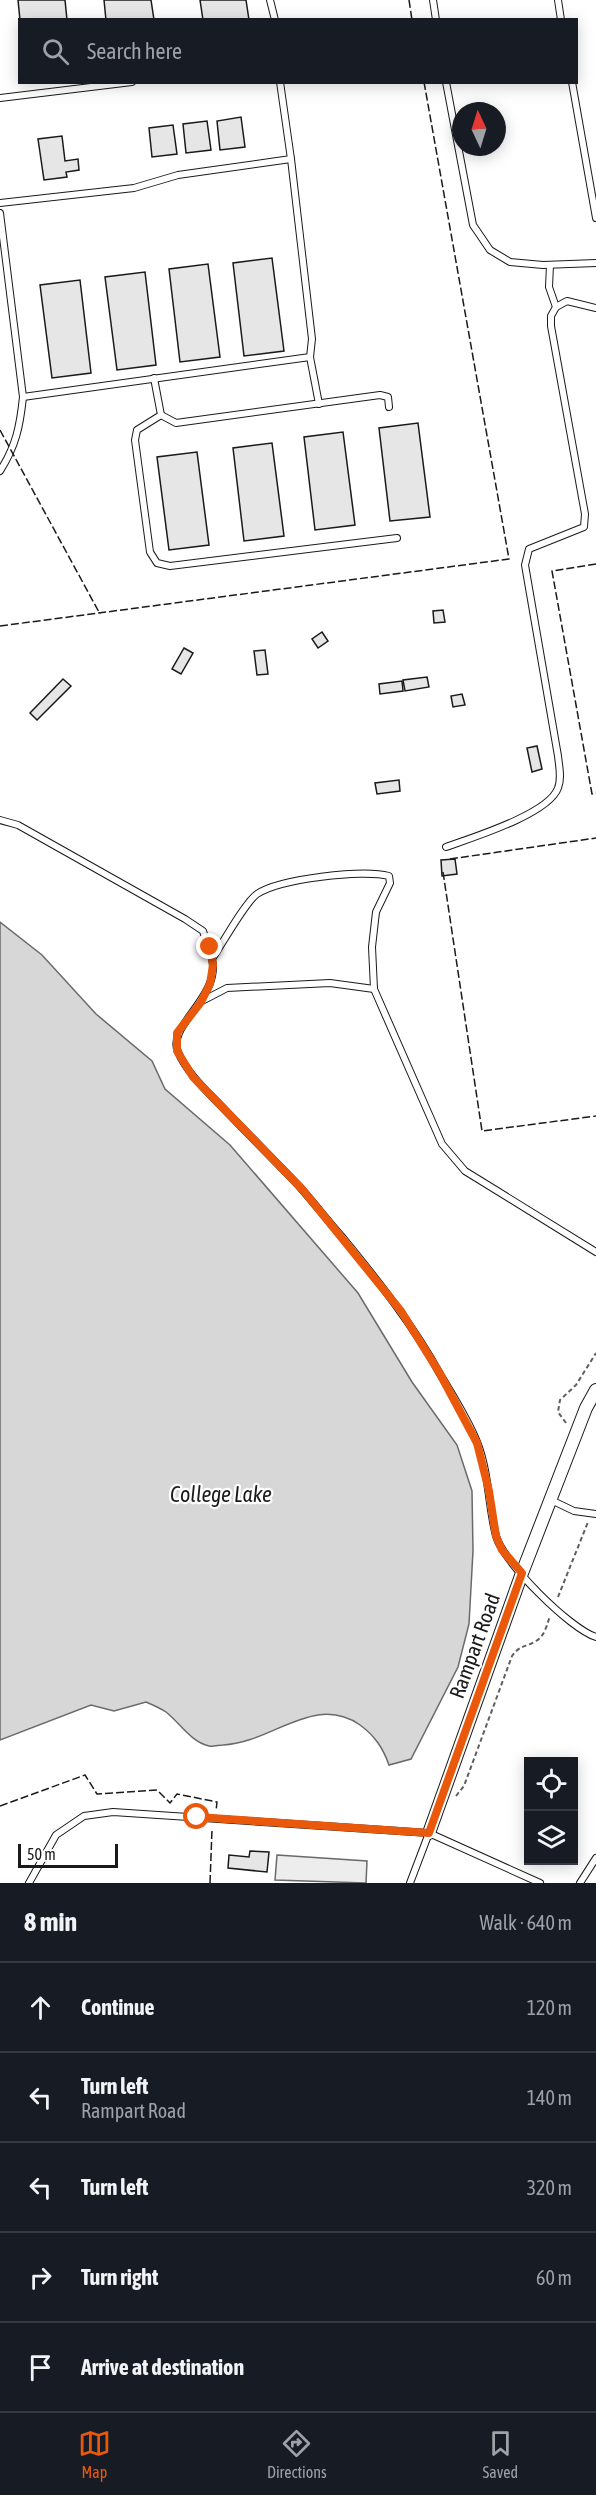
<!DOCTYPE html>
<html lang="en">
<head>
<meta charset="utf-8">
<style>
	:root { --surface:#171b24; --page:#20242c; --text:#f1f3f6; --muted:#9ea1a6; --line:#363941; --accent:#ea580c }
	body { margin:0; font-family:"Asap Condensed",sans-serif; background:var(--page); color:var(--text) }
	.controls { position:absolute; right:18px; bottom:18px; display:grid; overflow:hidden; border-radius:0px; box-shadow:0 3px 15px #0003 }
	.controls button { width:54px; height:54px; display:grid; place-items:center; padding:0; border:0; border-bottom:2px solid var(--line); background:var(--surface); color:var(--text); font:30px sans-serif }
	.compass { position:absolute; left:452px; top:102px; width:54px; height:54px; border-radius:50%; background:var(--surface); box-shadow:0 3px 15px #0003; rotate:356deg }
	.scale { position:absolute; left:18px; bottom:15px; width:100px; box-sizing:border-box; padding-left:6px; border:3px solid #1a1a1a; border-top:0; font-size:16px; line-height:21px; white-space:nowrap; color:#1a1a1a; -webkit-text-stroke:4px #fff; paint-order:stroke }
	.stop { position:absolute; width:18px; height:18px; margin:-14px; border:4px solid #ea580c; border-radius:50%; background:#fff }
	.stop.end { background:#ea580c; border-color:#fff; box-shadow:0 2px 6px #0008 }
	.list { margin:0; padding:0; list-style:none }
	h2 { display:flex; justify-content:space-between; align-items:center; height:78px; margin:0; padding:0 24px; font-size:26px }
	h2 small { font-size:20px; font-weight:400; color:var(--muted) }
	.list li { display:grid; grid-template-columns:39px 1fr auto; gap:18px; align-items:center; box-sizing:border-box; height:90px; padding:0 24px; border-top:2px solid var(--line) }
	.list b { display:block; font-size:22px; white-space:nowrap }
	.list p { margin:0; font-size:20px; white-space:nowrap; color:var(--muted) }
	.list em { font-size:20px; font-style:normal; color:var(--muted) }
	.icon { flex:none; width:33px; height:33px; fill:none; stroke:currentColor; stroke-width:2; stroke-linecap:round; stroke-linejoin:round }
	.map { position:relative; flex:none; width:596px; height:1883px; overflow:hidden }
	.search { position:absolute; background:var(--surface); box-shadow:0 3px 15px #0003; left:18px; right:18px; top:18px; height:66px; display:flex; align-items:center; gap:15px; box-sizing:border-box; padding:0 21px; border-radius:0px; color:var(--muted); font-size:22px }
	.sheet { height:528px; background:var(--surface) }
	nav { display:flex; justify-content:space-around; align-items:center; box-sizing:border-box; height:84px; border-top:2px solid var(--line); background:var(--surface); font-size:16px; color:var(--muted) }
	nav a { display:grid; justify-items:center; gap:3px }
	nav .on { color:var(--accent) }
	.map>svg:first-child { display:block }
	.built { fill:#ededed; stroke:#6a6a6a; stroke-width:1.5 }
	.water { fill:#d7d7d7; stroke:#6a6a6a; stroke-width:1.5 }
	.building { fill:#e6e6e6; stroke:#1a1a1a; stroke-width:1.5 }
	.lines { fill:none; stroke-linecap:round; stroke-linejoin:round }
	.lane-casing { stroke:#1a1a1a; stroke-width:8 }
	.street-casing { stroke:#1a1a1a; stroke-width:14 }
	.path { stroke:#5f5f5f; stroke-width:2; stroke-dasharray:4.5 3; stroke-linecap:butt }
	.lane { stroke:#fff; stroke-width:6 }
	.street { stroke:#fff; stroke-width:12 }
	.fence { stroke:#1a1a1a; stroke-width:1.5; stroke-dasharray:8 3; stroke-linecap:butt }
	.route { stroke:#ea580c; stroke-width:8 }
	.labels { text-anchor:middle; stroke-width:4.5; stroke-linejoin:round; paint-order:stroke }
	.street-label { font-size:21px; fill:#1a1a1a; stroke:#fff }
	.water-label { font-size:22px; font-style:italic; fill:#1a1a1a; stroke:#fff }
</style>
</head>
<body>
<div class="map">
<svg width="596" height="1883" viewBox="0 0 596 1883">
	<rect width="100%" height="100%" fill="#fff"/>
	<path class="built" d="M277 1855 367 1861 366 1883 275 1880Z"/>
	<path class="water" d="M0 922 42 955 96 1014 152 1061 165 1089 230 1145 358 1293 412 1382 457 1445 472 1491 473 1551 469 1624 458 1667 411 1759 389 1765C383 1748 375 1736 360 1725 314 1693 272 1743 223 1745 219 1745 213 1747 209 1746 191 1742 180 1723 166 1712 160 1708 153 1705 146 1702L114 1711 91 1705 0 1740Z"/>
	<g class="building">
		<path d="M18 0H65L67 20H20Z"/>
		<path d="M104 0H151L154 20H106Z"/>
		<path d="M200 0H246L249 20H203Z"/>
		<path d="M241 117 245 147 220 150 217 121Z"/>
		<path d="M207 121 211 150 186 153 183 124Z"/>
		<path d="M173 125 177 154 152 157 149 128Z"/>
		<path d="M62 136 65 161 78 159 79 170 66 172 67 177 44 180 38 139Z"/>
		<path d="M272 258 284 351 244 356 233 263Z"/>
		<path d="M208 264 220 357 180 362 169 269Z"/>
		<path d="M145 272 156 365 117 370 105 277Z"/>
		<path d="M80 280 91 373 52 378 40 285Z"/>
		<path d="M418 423 430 517 390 521 379 428Z"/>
		<path d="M343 432 355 525 315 530 304 437Z"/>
		<path d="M272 443 284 536 244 541 233 448Z"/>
		<path d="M197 452 209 545 169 550 157 457Z"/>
		<path d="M443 610 445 622 434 623 433 611Z"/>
		<path d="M322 632 328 641 318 648 312 639Z"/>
		<path d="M184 648 193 653 181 674 172 669Z"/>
		<path d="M265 650 268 674 257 675 254 651Z"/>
		<path d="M427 677 429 687 405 691 403 680Z"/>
		<path d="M63 679 71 686 37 720 30 713Z"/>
		<path d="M402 681 403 691 380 694 379 684Z"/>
		<path d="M462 694 465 705 453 707 451 696Z"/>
		<path d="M537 746 542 769 532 772 527 748Z"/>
		<path d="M399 780 400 791 377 794 375 783Z"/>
		<path d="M455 859 457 874 442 876 441 860Z"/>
		<path d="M250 1851 269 1852 267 1872 228 1868 229 1855 249 1857Z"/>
	</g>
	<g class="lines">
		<g class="lane-casing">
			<g id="lane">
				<path d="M270 0 275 20"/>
				<path d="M433 0 436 20"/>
				<path d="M558 0 561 20"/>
				<path d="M446 82 473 225 490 250 510 262 543 265 596 263"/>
				<path d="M572 82 596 218"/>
				<path d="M0 98 132 82"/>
				<path d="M0 203 134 188 178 175 291 159 280 82"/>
				<path d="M0 213 23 397C20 426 16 446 0 471"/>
				<path d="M556 307 567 301 596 308"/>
				<path d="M310 357 319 404"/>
				<path d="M154 378 161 415 137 430 135 440 150 552 157 563 170 566 397 538"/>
				<path d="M23 397 310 357 312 339 291 159"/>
				<path d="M161 415 176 423 380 395 388 397 389 407"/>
				<path d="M0 820 18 825 185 919 203 931 212 959"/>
				<path d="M446 847C471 838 549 814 558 788 562 778 559 766 558 756L525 565 529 549 584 527 585 514 551 326V316L556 307 549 287 550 265"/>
				<path d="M202 1001 227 988 330 983 374 989"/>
				<path d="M596 1252 465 1171 442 1144 374 989 372 947 376 912 390 883 389 876C363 869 279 879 257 894 246 901 221 946 212 959 221 997 166 1026 178 1052 188 1075 209 1093 226 1111 250 1136 275 1161 299 1186 314 1203 328 1221 343 1238 379 1282 413 1325 440 1374 453 1396 468 1419 477 1442 489 1472 488 1505 496 1536 503 1562 570 1629 596 1637"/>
				<path d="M551 1500 574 1511 596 1514"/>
				<path d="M29 1883 56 1835 84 1816 113 1812 429 1833 540 1883"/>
				<path d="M410 1883 429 1833"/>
				<path d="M580 1883 596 1858"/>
			</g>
		</g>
		<g class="street-casing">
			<path id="street" d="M429 1833 522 1573 586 1408 596 1390"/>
		</g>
		<g class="path">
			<path d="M566 1423 558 1412 560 1400 576 1385 596 1353"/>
			<path d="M558 1597 588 1522"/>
			<path d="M456 1796 464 1786 512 1656C521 1644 525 1648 536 1641 545 1636 547 1624 550 1616"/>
		</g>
		<use href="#lane" class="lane"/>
		<use href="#street" class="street"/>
		<g class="fence">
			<path d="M409 0 412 20"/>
			<path d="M0 430 100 614"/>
			<path d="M596 564 552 571 592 794 596 793"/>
			<path d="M0 626 509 559 424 82"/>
			<path d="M450 859 596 838"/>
			<path d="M443 872 482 1131 596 1116"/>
			<path d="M0 1806 85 1775 97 1794 157 1790 170 1803 177 1794 217 1802 216 1811"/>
			<path d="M210 1883 212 1830"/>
		</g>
	</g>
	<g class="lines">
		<path class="route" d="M197 1817 429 1833 522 1573 502 1550 496 1536 489 1491 477 1443 439 1372 401 1311 302 1189 193 1077 177 1051V1033L201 1002 210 984 213 965 210 947"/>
	</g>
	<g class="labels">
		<g class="street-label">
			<text transform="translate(475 1646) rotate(-70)" y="7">Rampart Road</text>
		</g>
		<g class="water-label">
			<text x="221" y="1502">College Lake</text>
		</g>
	</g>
</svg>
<div class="controls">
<button><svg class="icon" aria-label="locate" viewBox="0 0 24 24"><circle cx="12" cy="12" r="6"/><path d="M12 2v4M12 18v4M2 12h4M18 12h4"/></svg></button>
<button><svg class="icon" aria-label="layers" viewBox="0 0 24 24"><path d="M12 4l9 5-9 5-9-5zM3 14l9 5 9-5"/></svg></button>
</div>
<svg class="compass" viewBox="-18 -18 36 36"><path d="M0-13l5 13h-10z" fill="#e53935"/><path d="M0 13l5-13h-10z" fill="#9ea1a6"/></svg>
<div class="scale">50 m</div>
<div class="stop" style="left:197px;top:1817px"></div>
<div class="stop end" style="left:210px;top:947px"></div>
<div class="search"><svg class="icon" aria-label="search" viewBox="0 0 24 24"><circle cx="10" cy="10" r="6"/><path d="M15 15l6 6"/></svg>Search here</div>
</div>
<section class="sheet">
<h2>8 min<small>Walk · 640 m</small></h2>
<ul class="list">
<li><svg class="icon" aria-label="ahead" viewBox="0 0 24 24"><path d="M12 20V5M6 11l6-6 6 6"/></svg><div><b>Continue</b></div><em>120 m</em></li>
<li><svg class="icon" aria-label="left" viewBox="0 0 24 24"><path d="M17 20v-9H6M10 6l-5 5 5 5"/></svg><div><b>Turn left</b><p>Rampart Road</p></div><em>140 m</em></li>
<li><svg class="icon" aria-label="left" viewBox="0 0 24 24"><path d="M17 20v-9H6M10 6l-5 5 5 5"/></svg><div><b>Turn left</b></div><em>320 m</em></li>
<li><svg class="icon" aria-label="right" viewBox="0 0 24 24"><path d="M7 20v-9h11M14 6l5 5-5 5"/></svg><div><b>Turn right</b></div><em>60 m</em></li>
<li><svg class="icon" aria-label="arrive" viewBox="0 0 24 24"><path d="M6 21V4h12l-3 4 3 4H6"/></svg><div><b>Arrive at destination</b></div></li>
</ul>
</section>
<nav>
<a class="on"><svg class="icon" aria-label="map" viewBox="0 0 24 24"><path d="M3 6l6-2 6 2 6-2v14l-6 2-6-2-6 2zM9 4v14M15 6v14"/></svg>Map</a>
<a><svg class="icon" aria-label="directions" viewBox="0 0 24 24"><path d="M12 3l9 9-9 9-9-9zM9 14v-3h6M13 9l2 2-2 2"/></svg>Directions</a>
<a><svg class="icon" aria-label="saved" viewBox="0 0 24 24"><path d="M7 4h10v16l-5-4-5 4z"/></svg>Saved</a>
</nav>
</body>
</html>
